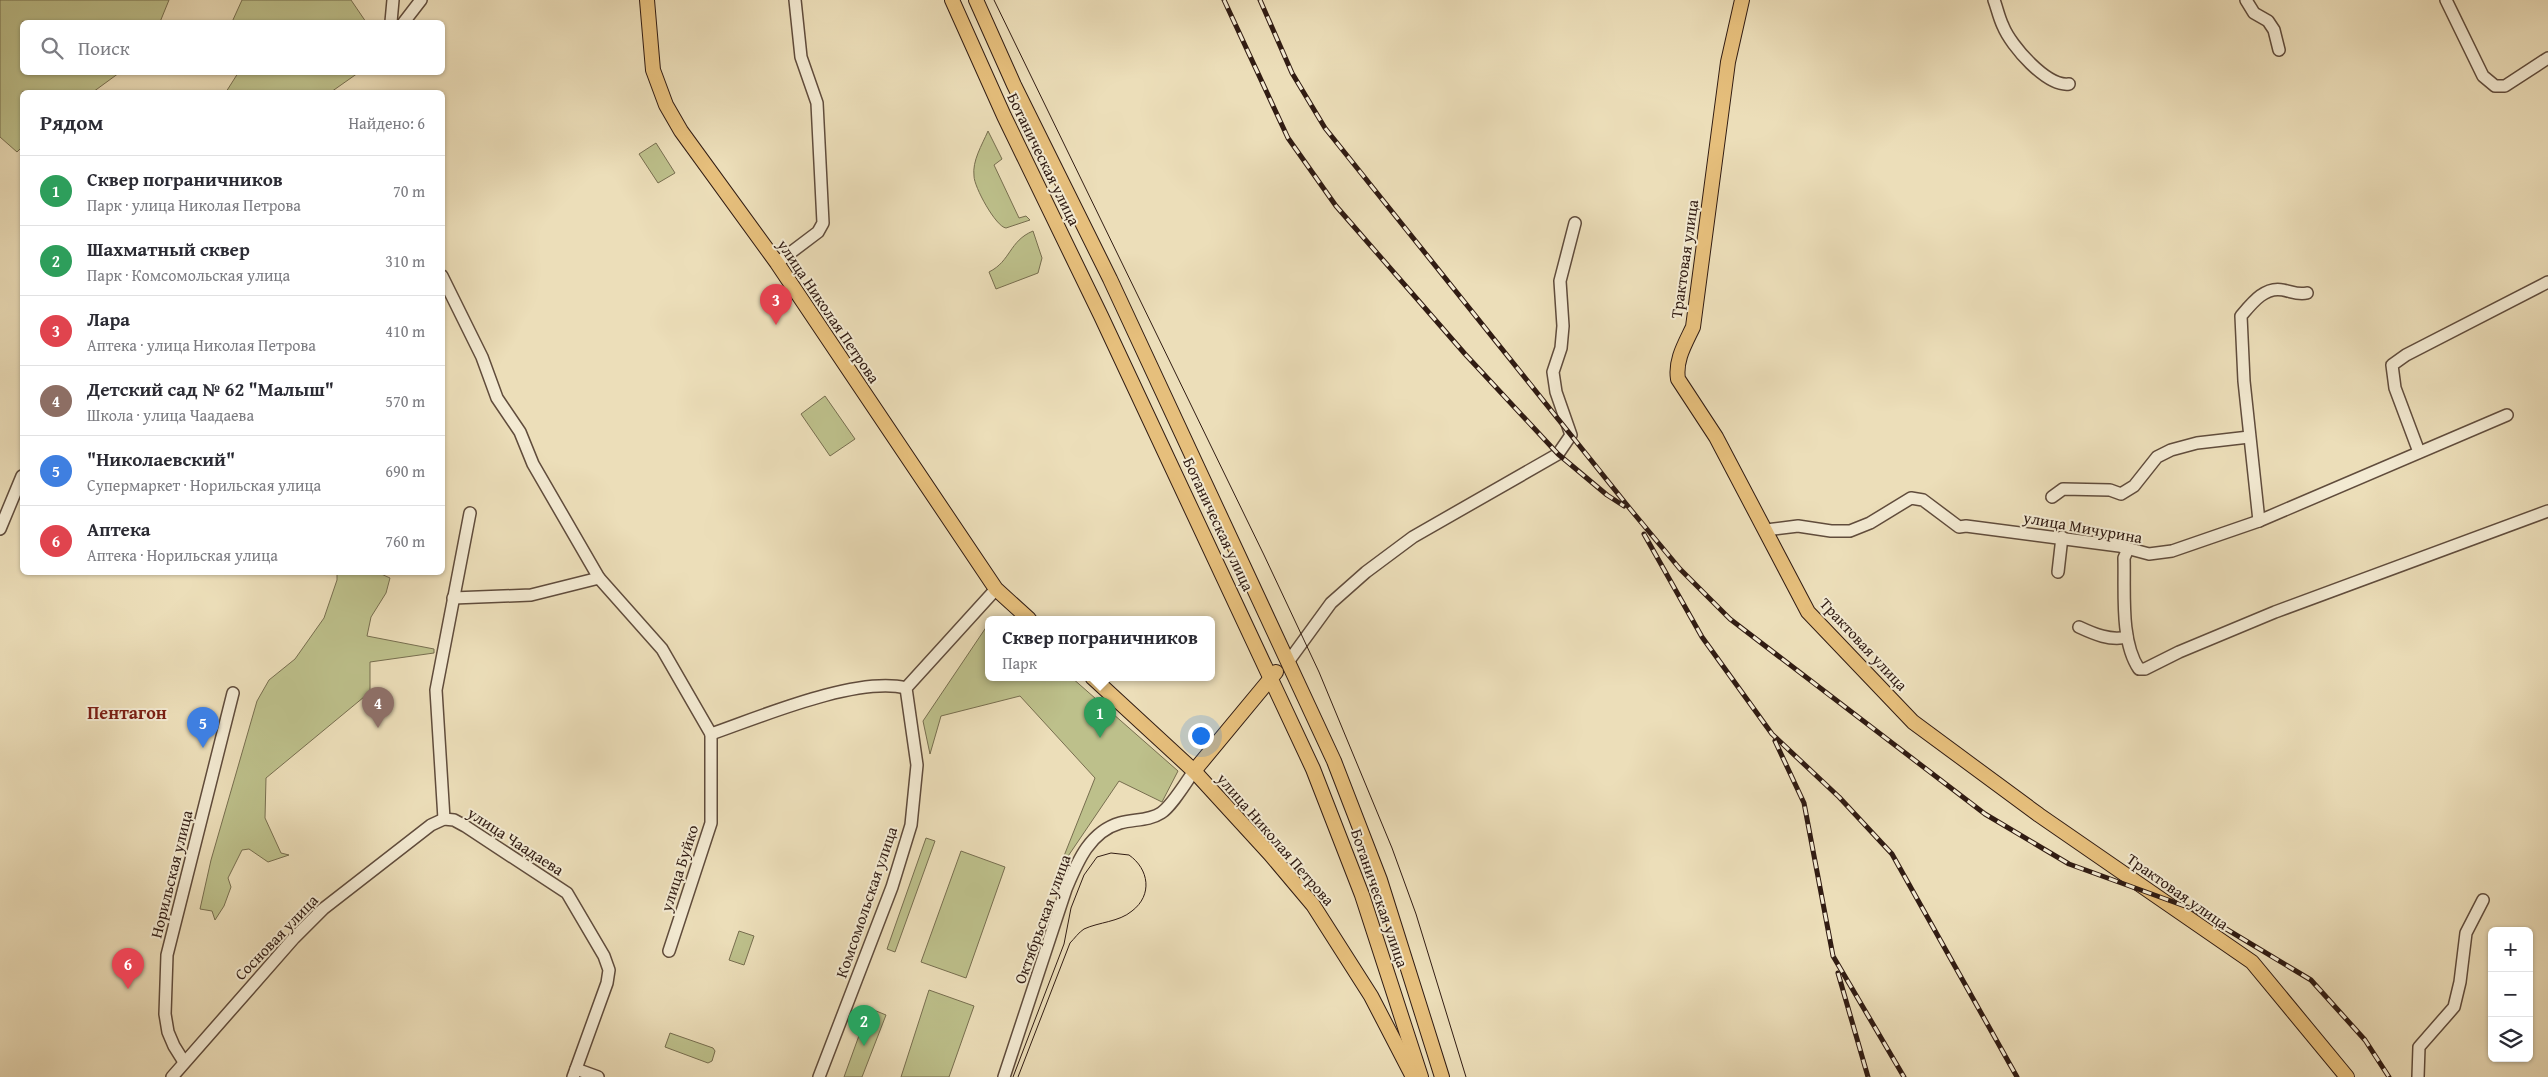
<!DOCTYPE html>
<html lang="ru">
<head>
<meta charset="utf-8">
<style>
	:root { --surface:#fff; --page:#f7f7f7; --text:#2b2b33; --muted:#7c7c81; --line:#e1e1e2; --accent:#8f2418 }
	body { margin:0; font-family:"Gentium Book Plus",serif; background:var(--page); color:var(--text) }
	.controls { position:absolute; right:15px; bottom:15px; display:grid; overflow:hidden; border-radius:8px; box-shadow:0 1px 4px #0004 }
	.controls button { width:45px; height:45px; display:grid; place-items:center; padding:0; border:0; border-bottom:1px solid var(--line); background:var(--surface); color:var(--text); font:25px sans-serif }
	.you { position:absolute; left:1200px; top:735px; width:18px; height:18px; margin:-12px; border:4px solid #fff; border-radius:50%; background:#1a73e8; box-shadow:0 0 0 8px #1a73e833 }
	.badge { display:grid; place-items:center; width:32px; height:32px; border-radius:50%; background:var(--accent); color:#fff; font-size:16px; font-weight:700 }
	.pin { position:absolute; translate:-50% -41px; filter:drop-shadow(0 1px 2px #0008) }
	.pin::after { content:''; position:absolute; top:26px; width:18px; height:15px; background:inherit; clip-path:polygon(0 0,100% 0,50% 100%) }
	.popup { position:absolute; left:985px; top:616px; width:230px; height:65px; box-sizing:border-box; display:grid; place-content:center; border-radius:8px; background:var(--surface); filter:drop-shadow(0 1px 4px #0005); font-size:16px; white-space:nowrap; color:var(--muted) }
	.popup b { font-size:19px; color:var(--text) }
	.popup::after { content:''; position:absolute; left:50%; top:100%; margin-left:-10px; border:10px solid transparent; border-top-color:var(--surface) }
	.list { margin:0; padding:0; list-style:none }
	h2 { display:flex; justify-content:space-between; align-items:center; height:65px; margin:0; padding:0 20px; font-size:21px }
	h2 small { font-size:16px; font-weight:400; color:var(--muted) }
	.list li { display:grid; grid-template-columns:32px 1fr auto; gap:15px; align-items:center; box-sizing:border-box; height:70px; padding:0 20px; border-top:1px solid var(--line) }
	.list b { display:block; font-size:19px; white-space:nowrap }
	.list p { margin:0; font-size:16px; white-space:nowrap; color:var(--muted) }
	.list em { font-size:16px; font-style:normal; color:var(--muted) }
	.icon { flex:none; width:28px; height:28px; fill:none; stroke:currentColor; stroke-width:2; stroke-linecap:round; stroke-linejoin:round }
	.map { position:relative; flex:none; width:2548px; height:1077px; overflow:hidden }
	.search { position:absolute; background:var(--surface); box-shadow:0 1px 4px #0004; left:20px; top:20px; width:425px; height:55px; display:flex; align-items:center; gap:12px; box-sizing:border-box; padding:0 18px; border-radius:8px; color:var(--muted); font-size:19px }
	.panel { position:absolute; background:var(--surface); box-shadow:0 1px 4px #0004; left:20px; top:90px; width:425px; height:485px; border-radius:8px }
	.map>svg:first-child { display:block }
	.green { fill:#bdc08b; stroke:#776e4f }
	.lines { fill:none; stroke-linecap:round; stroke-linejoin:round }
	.minor-casing { stroke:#604c3c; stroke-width:14 }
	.major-casing { stroke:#311c13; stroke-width:16 }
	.minor { stroke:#f3ead2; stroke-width:11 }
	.major { stroke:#e6bf7c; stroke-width:14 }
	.tram { stroke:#311c13; stroke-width:1 }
	.rail-casing { stroke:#311c13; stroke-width:5 }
	.rail { stroke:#f3ead2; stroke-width:3; stroke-dasharray:9; stroke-linecap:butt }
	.labels { text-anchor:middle; stroke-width:4; stroke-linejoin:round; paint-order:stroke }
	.street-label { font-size:16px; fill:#311c13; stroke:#f3ead2 }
	.neighbourhood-label { font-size:18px; font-weight:bold; fill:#7a1f14; stroke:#f3ead2 }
</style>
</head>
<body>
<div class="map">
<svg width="2548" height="1077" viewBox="0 0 2548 1077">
	<rect width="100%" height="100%" fill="#ecdeb9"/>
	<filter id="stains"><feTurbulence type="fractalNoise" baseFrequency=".004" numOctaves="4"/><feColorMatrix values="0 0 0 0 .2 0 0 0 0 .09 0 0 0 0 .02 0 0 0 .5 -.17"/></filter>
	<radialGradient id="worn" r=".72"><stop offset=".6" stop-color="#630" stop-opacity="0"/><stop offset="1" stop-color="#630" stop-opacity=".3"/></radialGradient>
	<g class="green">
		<path d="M0 0H169L160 22H22V72L119 73 93 92H22V147L17 152 0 137Z"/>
		<path d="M242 0H351L366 22H232Z"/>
		<path d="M238 73H358L331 92H226Z"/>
		<path d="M988 131 1002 159 994 165 1019 218 1026 216 1030 220 1006 228C996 227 974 187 974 176 972 161 982 145 988 131Z"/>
		<path d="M656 143 675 173 658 183 639 154Z"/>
		<path d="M1033 231 1042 258 1038 273 996 289 989 272C1011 261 1009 241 1033 231Z"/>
		<path d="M825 396 855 439 830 456 801 414Z"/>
		<path d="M337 573H379L390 578 386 593 371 617 367 636 434 649V653L370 662V692L266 778 265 818 281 853 289 855 268 862 249 849 242 850 228 878 231 887 224 906 215 920 212 911 200 909 211 860 257 701 269 680 295 659 324 618 337 580Z"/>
		<path d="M989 623V677H1071L1178 771 1162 802 1119 781 1058 871 1095 778 1020 696 941 716 930 754 923 721Z"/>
		<path d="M926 838 935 841 895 952 887 949Z"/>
		<path d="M961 851 1005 867 966 978 921 962Z"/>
		<path d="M739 931 754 936 744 965 729 960Z"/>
		<path d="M929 990 974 1006 949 1077H901Z"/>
		<path d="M869 1008 886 1015 862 1077H844Z"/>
		<path d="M670 1033 713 1048 715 1051 712 1061 708 1063 665 1047Z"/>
	</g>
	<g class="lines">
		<g class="minor-casing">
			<g id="minor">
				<path d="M1994 0C1997 8 1999 18 2003 26 2011 46 2047 87 2069 84"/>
				<path d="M2246 0 2254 13 2268 21 2274 30 2279 50"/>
				<path d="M2446 0 2483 76 2495 86H2505L2548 58"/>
				<path d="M391 22 393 0"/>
				<path d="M404 22 421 0"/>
				<path d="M777 263 818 232 823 223 817 103 801 57 795 0"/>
				<path d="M442 276 482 357 497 398 520 432 533 464 599 578"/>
				<path d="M2419 452 2395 388 2392 365 2406 355 2548 282"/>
				<path d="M2052 497 2063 489 2110 490 2121 494 2134 486 2157 457 2171 450 2197 443 2249 437"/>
				<path d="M2259 521 2244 381 2241 316C2252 303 2265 286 2283 290 2293 292 2298 295 2307 293"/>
				<path d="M0 529 22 476"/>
				<path d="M1766 530 1798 526 1831 531H1850L1870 523 1911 498 1923 500 1959 527 1966 526 2119 546 2149 554 2172 551 2259 521 2507 415"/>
				<path d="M2128 549 2124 558C2125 591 2120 641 2139 669H2145L2179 652 2275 612 2548 511"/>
				<path d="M2058 572 2062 537"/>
				<path d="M453 598 531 595 599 578 662 649 711 734C760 717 856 676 906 688"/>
				<path d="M2079 627C2094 634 2110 641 2127 637"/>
				<path d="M1288 662 1331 603 1366 572 1413 537 1558 454 1571 435 1556 392 1553 372 1561 348 1563 326 1560 281 1575 223"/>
				<path d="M444 819 436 690 470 513"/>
				<path d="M669 951 711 823V734"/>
				<path d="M184 1062 174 1046 168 1032 165 1014 167 955 233 693"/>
				<path d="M576 1069 598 1077"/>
				<path d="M172 1077 294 938 323 909 431 825 444 819 454 820 465 826 567 893 604 956 609 970 607 983 573 1077"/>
				<path d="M819 1077 892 887 911 825 917 765 906 688 996 589"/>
				<path d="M1004 1077 1066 889C1077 863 1089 832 1120 823 1133 819 1149 821 1161 813 1172 806 1186 782 1194 771"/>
				<path d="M2418 1077 2419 1047 2454 1007 2460 982 2466 933 2483 900"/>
			</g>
		</g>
		<g class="major-casing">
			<g id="major">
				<path d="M647 0 653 70 666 105 681 131 777 263 996 589 1029 619"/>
				<path d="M952 0 1004 116 1101 316 1313 769 1362 895 1421 1077"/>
				<path d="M976 0 1014 85 1110 279 1334 761 1380 880 1442 1077"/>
				<path d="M1742 0 1728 62 1693 327C1685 344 1675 360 1678 379L1716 437 1808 612 1913 722 2039 815 2252 962 2347 1077"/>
				<path d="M1092 677 1194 771 1270 854 1313 905 1371 996 1413 1077"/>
				<path d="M1194 771 1276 672"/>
			</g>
		</g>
		<use href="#minor" class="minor"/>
		<use href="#major" class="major"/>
		<g class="tram">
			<path d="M994 0 1264 555 1319 672 1392 848 1416 914 1466 1077"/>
			<path d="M1013 1077 1064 944 1071 908 1084 875 1097 857 1111 853 1129 855C1149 869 1153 895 1132 911 1119 922 1099 922 1084 929 1079 932 1074 939 1070 943L1018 1077"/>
		</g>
		<g class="rail-casing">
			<g id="rail">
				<path d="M1224 0 1288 138 1336 206 1465 354 1558 454 1607 495 1624 506"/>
				<path d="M1260 0 1292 73 1325 128 1631 510 1680 569 1730 619 1985 814 2069 864 2193 909 2311 980 2365 1040 2389 1077"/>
				<path d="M1644 534 1702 637 1772 734 1839 797 1892 854 2017 1077"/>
				<path d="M1775 741 1804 803 1833 956 1904 1077"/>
				<path d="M1838 973 1868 1077"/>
			</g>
		</g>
		<use href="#rail" class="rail"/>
	</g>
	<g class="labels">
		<g class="street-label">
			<text transform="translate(1044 159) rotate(64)" y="6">Ботаническая улица</text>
			<text transform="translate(1684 259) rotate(-82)" y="6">Трактовая улица</text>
			<text transform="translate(829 311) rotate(56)" y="6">улица Николая Петрова</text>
			<text transform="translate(1219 524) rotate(65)" y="6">Ботаническая улица</text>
			<text transform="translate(2083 527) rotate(10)" y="6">улица Мичурина</text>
			<text transform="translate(1864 644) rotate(47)" y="6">Трактовая улица</text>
			<text transform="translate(1276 839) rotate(49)" y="6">улица Николая Петрова</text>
			<text transform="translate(516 841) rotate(33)" y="6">улица Чаадаева</text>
			<text transform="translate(679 868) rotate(-72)" y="6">улица Буйко</text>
			<text transform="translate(171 874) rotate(-76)" y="6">Норильская улица</text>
			<text transform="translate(2178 891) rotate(35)" y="6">Трактовая улица</text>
			<text transform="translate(1380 898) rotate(71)" y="6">Ботаническая улица</text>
			<text transform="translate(866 902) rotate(-71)" y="6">Комсомольская улица</text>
			<text transform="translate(1042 919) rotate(-70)" y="6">Октябрьская улица</text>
			<text transform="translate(276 937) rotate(-46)" y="6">Сосновая улица</text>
		</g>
		<g class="neighbourhood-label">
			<text x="127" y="719">Пентагон</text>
		</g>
	</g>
	<rect width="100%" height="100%" filter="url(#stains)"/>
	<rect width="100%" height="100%" fill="url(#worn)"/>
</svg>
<div class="controls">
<button>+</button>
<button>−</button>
<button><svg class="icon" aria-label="layers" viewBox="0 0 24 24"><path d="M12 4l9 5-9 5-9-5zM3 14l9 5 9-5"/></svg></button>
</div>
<div class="you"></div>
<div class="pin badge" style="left:1100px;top:738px;background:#2e9e5b">1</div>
<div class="popup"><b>Сквер пограничников</b>Парк</div>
<div class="pin badge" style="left:864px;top:1046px;background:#2e9e5b">2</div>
<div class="pin badge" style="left:776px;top:325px;background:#e0444e">3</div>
<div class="pin badge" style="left:378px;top:728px;background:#8d6e63">4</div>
<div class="pin badge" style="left:203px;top:748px;background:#3f7fe0">5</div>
<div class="pin badge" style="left:128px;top:989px;background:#e0444e">6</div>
<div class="search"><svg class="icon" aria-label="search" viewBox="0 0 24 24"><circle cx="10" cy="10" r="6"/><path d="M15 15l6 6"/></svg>Поиск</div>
<section class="panel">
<h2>Рядом<small>Найдено: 6</small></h2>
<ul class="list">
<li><span class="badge" style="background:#2e9e5b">1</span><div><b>Сквер пограничников</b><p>Парк · улица Николая Петрова</p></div><em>70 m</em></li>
<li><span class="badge" style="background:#2e9e5b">2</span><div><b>Шахматный сквер</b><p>Парк · Комсомольская улица</p></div><em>310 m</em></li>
<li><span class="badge" style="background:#e0444e">3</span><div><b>Лара</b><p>Аптека · улица Николая Петрова</p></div><em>410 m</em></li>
<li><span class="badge" style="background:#8d6e63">4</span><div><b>Детский сад № 62 &quot;Малыш&quot;</b><p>Школа · улица Чаадаева</p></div><em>570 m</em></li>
<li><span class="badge" style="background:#3f7fe0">5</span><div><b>&quot;Николаевский&quot;</b><p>Супермаркет · Норильская улица</p></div><em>690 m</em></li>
<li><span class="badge" style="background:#e0444e">6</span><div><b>Аптека</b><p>Аптека · Норильская улица</p></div><em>760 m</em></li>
</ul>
</section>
</div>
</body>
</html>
